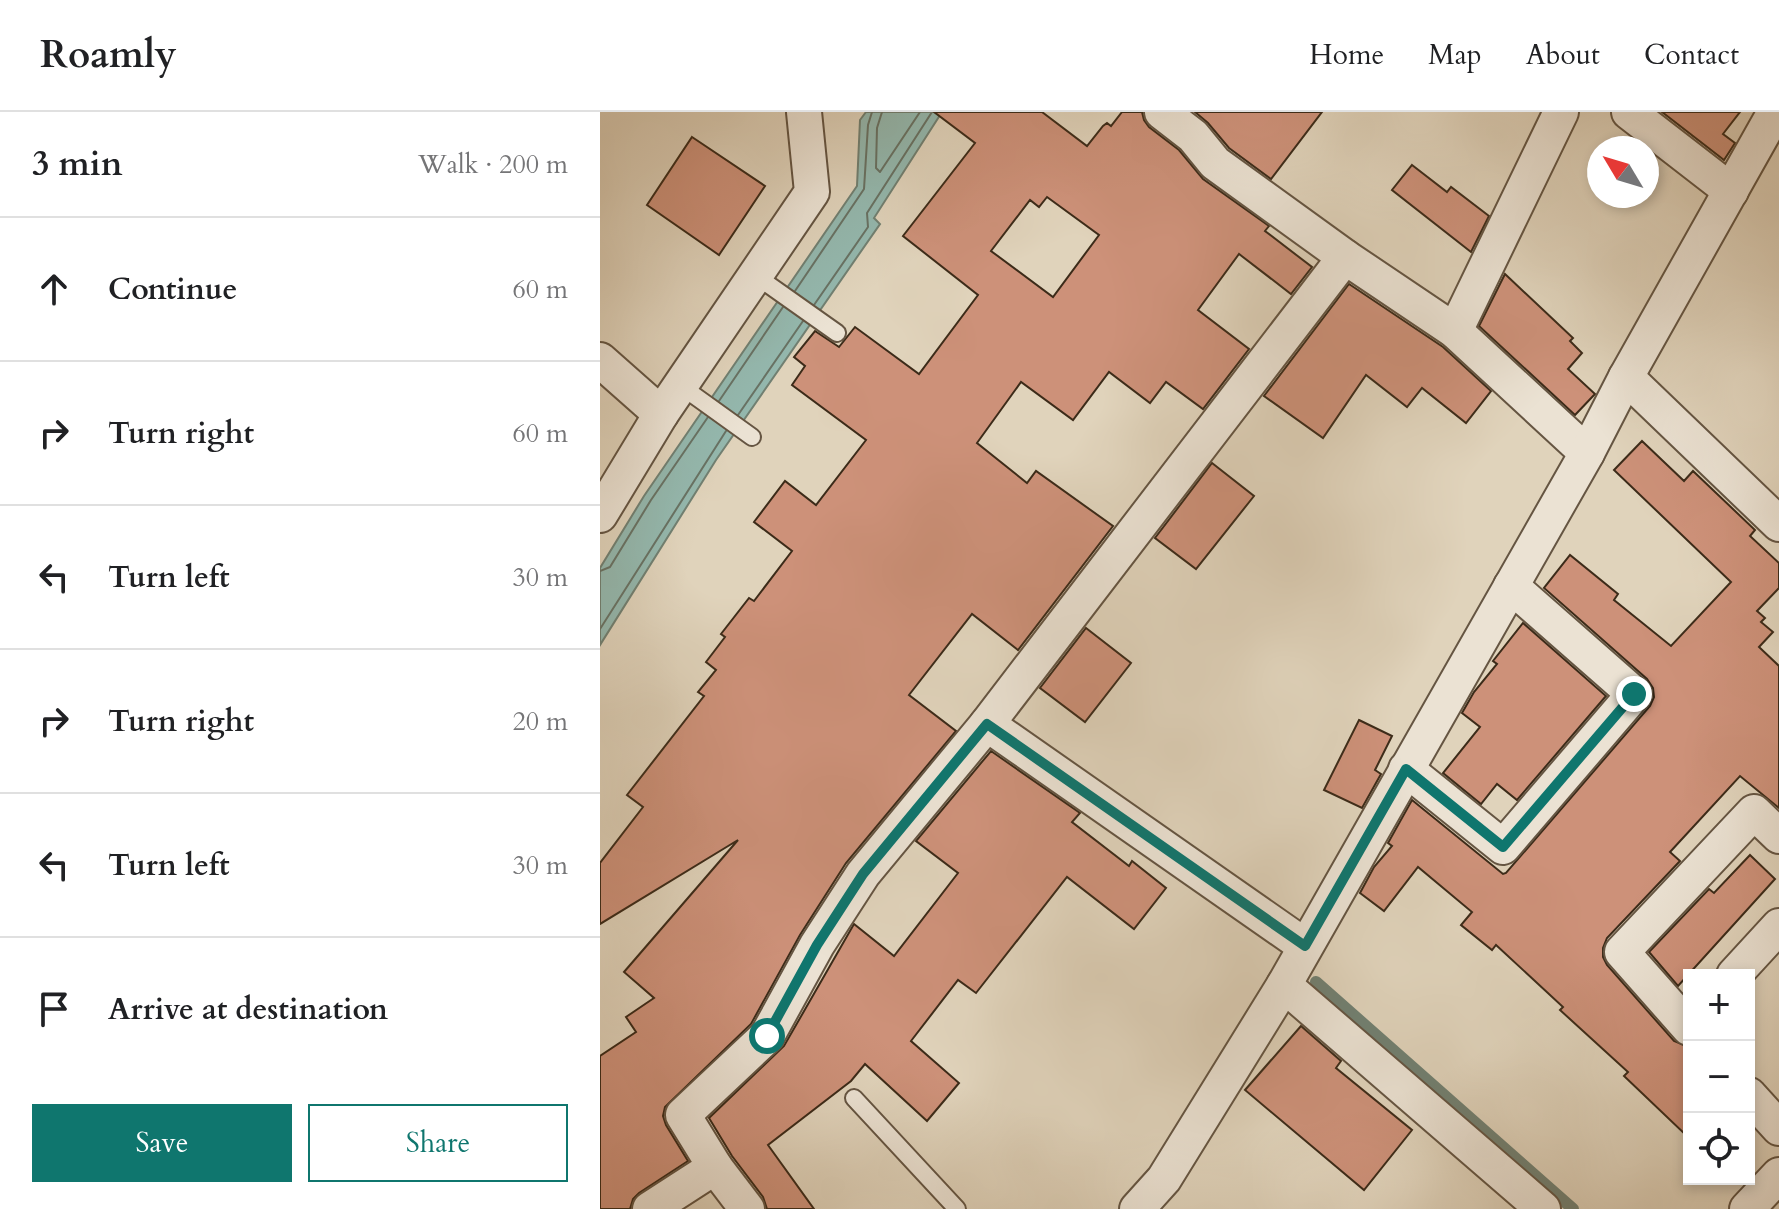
<!DOCTYPE html>
<html lang="en">
<head>
<meta charset="utf-8">
<style>
	:root { --surface:#fff; --page:#f6f6f6; --text:#202124; --muted:#757577; --line:#e0e0e0; --accent:#0f766e }
	body { margin:0; font-family:Cardo,serif; background:var(--page); color:var(--text) }
	.controls { position:absolute; right:24px; bottom:24px; display:grid; overflow:hidden; border-radius:0px; box-shadow:0 4px 12px #0003 }
	.controls button { width:72px; height:72px; display:grid; place-items:center; padding:0; border:0; border-bottom:2px solid var(--line); background:var(--surface); color:var(--text); font:40px sans-serif }
	.compass { position:absolute; left:987px; top:24px; width:72px; height:72px; border-radius:50%; background:var(--surface); box-shadow:0 4px 12px #0003; rotate:308deg }
	.stop { position:absolute; width:24px; height:24px; margin:-18px; border:6px solid #0f766e; border-radius:50%; background:#fff }
	.stop.end { background:#0f766e; border-color:#fff; box-shadow:0 2px 8px #0008 }
	.list { margin:0; padding:0; list-style:none }
	h2 { display:flex; justify-content:space-between; align-items:center; height:104px; margin:0; padding:0 32px; font-size:34px }
	h2 small { font-size:26px; font-weight:400; color:var(--muted) }
	.list li { display:grid; grid-template-columns:52px 1fr auto; gap:24px; align-items:center; box-sizing:border-box; height:144px; padding:0 32px; border-top:2px solid var(--line) }
	.list b { display:block; font-size:30px; white-space:nowrap }
	.list em { font-size:26px; font-style:normal; color:var(--muted) }
	.actions { display:flex; gap:16px; padding:24px 32px }
	.actions a { flex:1; padding:18px 0; border:2px solid var(--accent); border-radius:0px; text-align:center; font-size:28px; color:var(--accent) }
	.actions .main { background:var(--accent); color:#fff }
	.icon { flex:none; width:44px; height:44px; fill:none; stroke:currentColor; stroke-width:2; stroke-linecap:round; stroke-linejoin:round }
	.map { position:relative; flex:none; width:1179px; height:1097px; overflow:hidden }
	header { display:flex; align-items:center; gap:48px; box-sizing:border-box; height:112px; padding:0 40px; background:var(--surface); border-bottom:2px solid var(--line) }
	header strong { font-size:38px }
	nav { display:flex; gap:44px; margin-inline-start:auto; font-size:28px }
	main { display:flex }
	aside { flex:1; background:var(--surface) }
	.map>svg:first-child { display:block }
	.water { fill:#94b8ae; stroke:#718072; stroke-width:2 }
	.lines { fill:none; stroke-linecap:round; stroke-linejoin:round }
	.shore { stroke:#687264; stroke-width:2 }
	.stream { stroke:#718072; stroke-width:12 }
	.building { fill:#cd9179; stroke:#3c2b19; stroke-width:2; fill-rule:evenodd }
	.service-casing { stroke:#655542; stroke-width:20 }
	.minor-casing { stroke:#655542; stroke-width:38 }
	.service { stroke:#ebe2d3; stroke-width:16 }
	.minor { stroke:#ebe2d3; stroke-width:34 }
	.route { stroke:#0f766e; stroke-width:10 }
</style>
</head>
<body>
<header>
<strong>Roamly</strong>
<nav><a>Home</a><a>Map</a><a>About</a><a>Contact</a></nav>
</header>
<main>
<aside>
<h2>3 min<small>Walk · 200 m</small></h2>
<ul class="list">
<li><svg class="icon" aria-label="ahead" viewBox="0 0 24 24"><path d="M12 20V5M6 11l6-6 6 6"/></svg><div><b>Continue</b></div><em>60 m</em></li>
<li><svg class="icon" aria-label="right" viewBox="0 0 24 24"><path d="M7 20v-9h11M14 6l5 5-5 5"/></svg><div><b>Turn right</b></div><em>60 m</em></li>
<li><svg class="icon" aria-label="left" viewBox="0 0 24 24"><path d="M17 20v-9H6M10 6l-5 5 5 5"/></svg><div><b>Turn left</b></div><em>30 m</em></li>
<li><svg class="icon" aria-label="right" viewBox="0 0 24 24"><path d="M7 20v-9h11M14 6l5 5-5 5"/></svg><div><b>Turn right</b></div><em>20 m</em></li>
<li><svg class="icon" aria-label="left" viewBox="0 0 24 24"><path d="M17 20v-9H6M10 6l-5 5 5 5"/></svg><div><b>Turn left</b></div><em>30 m</em></li>
<li><svg class="icon" aria-label="arrive" viewBox="0 0 24 24"><path d="M6 21V4h12l-3 4 3 4H6"/></svg><div><b>Arrive at destination</b></div></li>
</ul>
<div class="actions"><a class="main">Save</a><a>Share</a></div>
</aside>
<div class="map">
<svg width="1179" height="1097" viewBox="0 0 1179 1097">
	<rect width="100%" height="100%" fill="#e0d3bb"/>
	<filter id="stains"><feTurbulence type="fractalNoise" baseFrequency=".0025" numOctaves="4"/><feColorMatrix values="0 0 0 0 .2 0 0 0 0 .09 0 0 0 0 .02 0 0 0 .5 -.17"/></filter>
	<radialGradient id="worn" r=".72"><stop offset=".6" stop-color="#630" stop-opacity="0"/><stop offset="1" stop-color="#630" stop-opacity=".3"/></radialGradient>
	<path class="water" d="M266 0H342L274 106 280 112 116 348 0 533V456L44 384 257 74 260 8Z"/>
	<g class="lines">
		<g class="shore">
			<path d="M282 0 277 16 276 56 280 60 320 0"/>
			<path d="M195 179 264 77 268 13 272 0"/>
			<path d="M214 193 268 115 267 101 332 0"/>
			<path d="M119 289 183 195"/>
			<path d="M138 303 203 209"/>
			<path d="M0 459 10 455 51 388 108 305"/>
			<path d="M0 517 126 319"/>
		</g>
		<path class="stream" d="M716 870 973 1097"/>
	</g>
	<g class="building">
		<path d="M334 0H442L487 34 503 14 507 11 511 14 522 0H542L544 8 549 15 579 38 603 67 669 114 665 119 712 155 691 182 639 142 598 198 649 237 603 297 566 270 550 291 509 260 473 308 421 270 377 331 427 371 436 359 513 414 418 538 372 502 309 583 356 619 246 751 200 823 151 912 65 995 63 1004 66 1013 88 1049 39 1081 33 1087 30 1097H0V944L36 920 26 905 54 886 24 860 138 728 0 812V751L43 695 27 683 104 584 98 580 116 558 106 550 125 525 121 522 149 486 154 489 192 439 154 410 185 369 216 393 266 328 192 273 205 254 194 245 215 219 239 235 255 215 319 262 378 183 303 124 375 31ZM447 85 499 123 453 185 391 139 430 88 439 95Z"/>
		<path d="M595 0H722L671 67 629 36 608 11Z"/>
		<path d="M1062 0H1140L1123 22 1135 31 1124 48Z"/>
		<path d="M92 25 165 74 119 143 47 93Z"/>
		<path d="M812 53 847 80 851 75 889 104 871 140 792 78Z"/>
		<path d="M905 162 973 226 970 229 982 241 968 257 995 282 975 303 879 214Z"/>
		<path d="M749 172 843 235 891 279 866 311 822 276 807 295 766 263 723 326 664 284Z"/>
		<path d="M1042 329 1084 369 1093 359 1155 418 1150 424 1179 451V476L1157 499 1165 506 1161 510 1173 520 1159 535 1179 554V696L1140 664 1070 740 1080 749 1007 826 1003 836V845L1007 853 1074 929 1089 935V1026L1024 964 1028 960 960 898 963 895 896 833 892 838 861 813 872 800 818 755 784 799 760 781 774 755 792 734 788 731 812 688 903 762 906 761 1050 594 1054 585 1053 576 1047 567 944 476 970 443 1018 482 1014 488 1071 534 1131 470 1014 358Z"/>
		<path d="M612 351 654 384 596 457 555 426Z"/>
		<path d="M923 511 1006 584 917 688 897 672 881 692 843 661 880 615 862 601 874 580 897 552 893 549Z"/>
		<path d="M486 516 531 551 485 610 440 576Z"/>
		<path d="M759 608 792 624 775 658 781 662 762 696 724 678Z"/>
		<path d="M391 639 480 701 472 710 529 754 532 749 566 776 534 817 467 765 376 881 358 868 311 929 359 971 327 1009 265 952 251 969 168 1033 214 1097H167L163 1085 132 1044 109 1006 184 934 254 812 294 844 358 761 316 729Z"/>
		<path d="M1150 743 1175 767 1078 874 1049 840 1109 777 1114 781Z"/>
		<path d="M701 914 741 949 736 956 812 1018 764 1078 645 978Z"/>
	</g>
	<g class="lines">
		<g class="service-casing">
			<g id="service">
				<path d="M155 163 237 221"/>
				<path d="M81 274 152 325"/>
				<path d="M254 986 357 1097"/>
			</g>
		</g>
		<g class="minor-casing">
			<g id="minor">
				<path d="M562 0 593 24 615 51 745 145"/>
				<path d="M1029 0 1131 79"/>
				<path d="M855 219 961 0"/>
				<path d="M0 248 61 302"/>
				<path d="M1026 265 1179 412"/>
				<path d="M0 403 61 302 212 80 204 0"/>
				<path d="M387 612 705 834"/>
				<path d="M806 657 903 735 1034 582 911 474"/>
				<path d="M1134 863 1179 814"/>
				<path d="M684 873 943 1097"/>
				<path d="M1089 916 1022 840 1154 700 1179 724"/>
				<path d="M1149 983 1179 1016"/>
				<path d="M115 1055 147 1097"/>
				<path d="M50 1097 115 1055 83 1003 167 924 217 833 263 762 387 612 745 145 855 219 987 341"/>
				<path d="M537 1097 564 1067 684 873 987 341 1026 265 1175 0"/>
				<path d="M1147 1097 1179 1063"/>
			</g>
		</g>
		<use href="#service" class="service"/>
		<use href="#minor" class="minor"/>
	</g>
	<g class="lines">
		<path class="route" d="M167 924 217 833 263 762 387 612 705 834 806 657 903 735 1034 582"/>
	</g>
	<rect width="100%" height="100%" filter="url(#stains)"/>
	<rect width="100%" height="100%" fill="url(#worn)"/>
</svg>
<div class="controls">
<button>+</button>
<button>−</button>
<button><svg class="icon" aria-label="locate" viewBox="0 0 24 24"><circle cx="12" cy="12" r="6"/><path d="M12 2v4M12 18v4M2 12h4M18 12h4"/></svg></button>
</div>
<svg class="compass" viewBox="-18 -18 36 36"><path d="M0-13l5 13h-10z" fill="#e53935"/><path d="M0 13l5-13h-10z" fill="#757577"/></svg>
<div class="stop" style="left:167px;top:924px"></div>
<div class="stop end" style="left:1034px;top:582px"></div>
</div>
</main>
</body>
</html>
